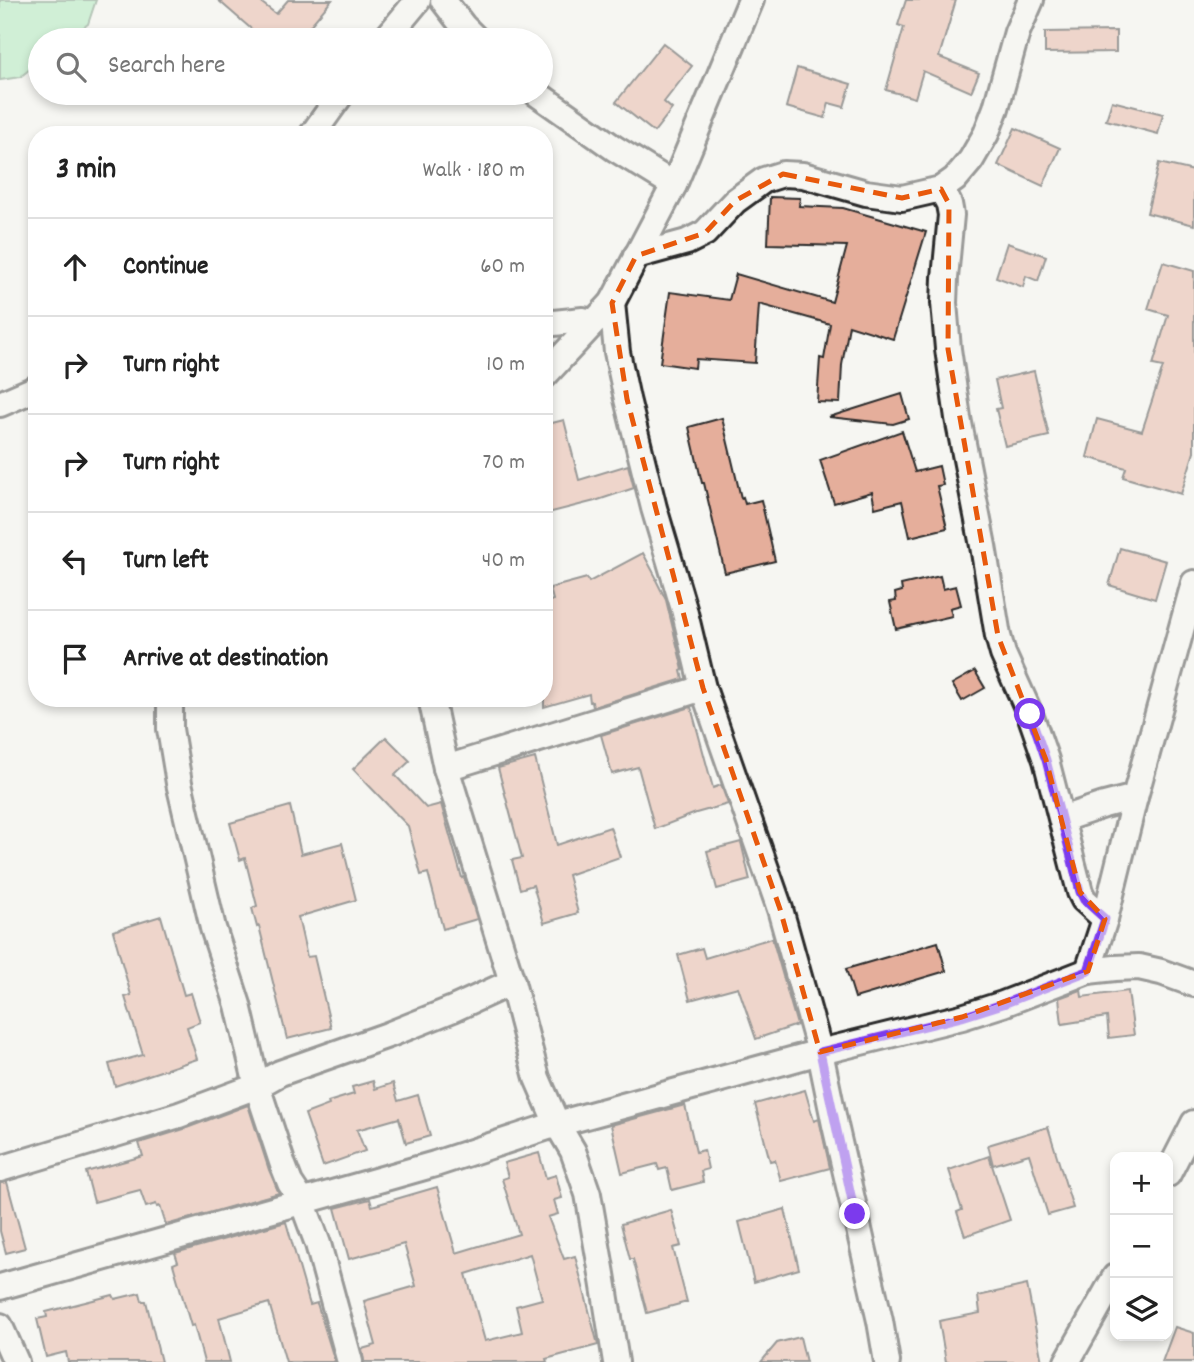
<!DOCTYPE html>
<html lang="en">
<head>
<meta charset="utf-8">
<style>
	:root { --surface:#fff; --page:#f2f2f2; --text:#222; --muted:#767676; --line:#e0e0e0 }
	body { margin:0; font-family:Dekko,sans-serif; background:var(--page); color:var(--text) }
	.controls { position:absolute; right:21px; bottom:21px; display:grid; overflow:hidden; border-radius:14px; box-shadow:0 4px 10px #0003 }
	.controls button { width:63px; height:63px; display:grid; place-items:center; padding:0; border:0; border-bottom:2px solid var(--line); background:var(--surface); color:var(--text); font:35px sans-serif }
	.stop { position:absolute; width:21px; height:21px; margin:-16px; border:5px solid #7c3aed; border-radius:50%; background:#fff }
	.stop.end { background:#7c3aed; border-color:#fff; box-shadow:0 2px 7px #0008 }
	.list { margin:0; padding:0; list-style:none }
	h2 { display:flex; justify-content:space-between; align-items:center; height:91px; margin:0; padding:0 28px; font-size:30px }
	h2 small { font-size:23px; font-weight:400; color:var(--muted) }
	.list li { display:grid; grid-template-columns:46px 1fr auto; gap:21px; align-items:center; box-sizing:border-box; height:98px; padding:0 28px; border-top:2px solid var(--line) }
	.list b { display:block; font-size:26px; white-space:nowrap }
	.list em { font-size:23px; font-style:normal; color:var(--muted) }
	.icon { flex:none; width:38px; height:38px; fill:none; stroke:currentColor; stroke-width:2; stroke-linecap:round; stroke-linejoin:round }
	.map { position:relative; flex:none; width:1194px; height:1362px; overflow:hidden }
	.search { position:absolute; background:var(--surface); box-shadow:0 4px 10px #0003; left:28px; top:28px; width:525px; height:77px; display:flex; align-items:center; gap:18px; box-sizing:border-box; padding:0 24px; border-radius:38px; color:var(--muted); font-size:26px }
	.panel { position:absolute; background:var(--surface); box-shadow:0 4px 10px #0003; left:28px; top:126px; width:525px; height:581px; border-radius:28px }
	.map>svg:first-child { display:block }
	.green { fill:#a2e7b4; stroke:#668970; stroke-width:2 }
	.building { fill:#e5ae9b; stroke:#2b2b2b; stroke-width:2; fill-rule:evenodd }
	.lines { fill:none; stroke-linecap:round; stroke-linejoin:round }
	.minor-casing { stroke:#2b2b2b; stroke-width:30 }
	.minor { stroke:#f6f6f2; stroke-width:24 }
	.route { stroke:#7c3aed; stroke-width:9 }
	.marked { fill:none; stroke:#e8590c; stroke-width:5; stroke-dasharray:14 9; stroke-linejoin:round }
</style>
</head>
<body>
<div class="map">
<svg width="1194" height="1362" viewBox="0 0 1194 1362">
	<rect width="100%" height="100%" fill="#f6f6f2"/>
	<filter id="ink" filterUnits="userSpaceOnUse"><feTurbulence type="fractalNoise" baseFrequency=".0143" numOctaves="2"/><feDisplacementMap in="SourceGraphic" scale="14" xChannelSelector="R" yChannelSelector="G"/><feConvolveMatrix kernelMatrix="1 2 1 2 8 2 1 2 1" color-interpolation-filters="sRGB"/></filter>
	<g filter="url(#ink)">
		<path class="green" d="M0 0H96L88 24 67 40H40V61L20 77 0 80Z"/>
		<g class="building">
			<path d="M218 0H258L276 14 288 0H332L298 40H264Z"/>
			<path d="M906 0H956L939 57 979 73 971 92 923 71 915 98 886 90 904 27 898 25Z"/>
			<path d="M1116 31V52L1045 53V32Z"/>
			<path d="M663 43 692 66 664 102 672 109 654 132 616 102Z"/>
			<path d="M797 68 851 84 844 107 829 103 825 118 786 107Z"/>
			<path d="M1112 101 1163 114 1158 134 1106 120Z"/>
			<path d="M1015 128 1060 148 1043 186 998 165Z"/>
			<path d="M1159 163 1194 171V225L1147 213Z"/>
			<path d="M770 197 800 198 799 206 843 208 926 232 893 339 849 325 842 365 840 403 817 402 820 358 824 359 830 324 759 304 755 363 696 359 695 368 660 363 670 292 729 300 736 274 832 302 847 246 768 244Z"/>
			<path d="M1007 243 1046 256 1038 281 1026 276 1023 287 996 277Z"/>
			<path d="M1163 262 1194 271V452L1181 494 1123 477 1126 468 1087 457 1097 419 1142 431 1163 367 1153 365 1168 315 1148 309Z"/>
			<path d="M1034 371 1049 436 1005 446 996 409 1001 408 995 380Z"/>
			<path d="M902 394 909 419 893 424 829 417Z"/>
			<path d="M722 418 741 498 743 497 745 504 761 500 775 561 725 573 704 483H702L689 427Z"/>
			<path d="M564 420 579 480 628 465 634 488 595 501 544 514V425Z"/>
			<path d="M902 431 915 472 939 466 943 485 937 486 947 528 910 537 902 501 875 508 872 492 834 503 820 460Z"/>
			<path d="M1120 548 1166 561 1155 599 1109 585Z"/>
			<path d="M643 553 657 579 656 580 666 600 683 670 681 671 683 679 593 707 592 702H590L589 694 544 707V603L553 600 550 588 587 578 589 582Z"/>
			<path d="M940 576 943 589 956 586 961 605 950 608 952 616 896 629 890 602 896 601 895 593 902 591 901 585Z"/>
			<path d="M975 671 985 688 962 701 952 684Z"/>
			<path d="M691 707 713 788 721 785 728 804 696 813 655 829 638 767 612 774 601 735Z"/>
			<path d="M386 737 410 761 395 775 426 808 441 804 462 878 464 877 477 919 443 929 428 873 421 875 408 826 353 769Z"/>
			<path d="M535 758 557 845 610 827 620 857 568 875 578 913 544 923 533 885 520 889 512 860 522 858 498 768Z"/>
			<path d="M290 806 301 854 342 843 356 900 298 917 307 957 314 956 331 1028 287 1039 259 926 257 927 252 908 257 906 245 858 240 860 230 823Z"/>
			<path d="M741 842 750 880 717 889 707 851Z"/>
			<path d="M161 916 184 995 191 993 200 1022 187 1027 197 1059 115 1086 109 1064 143 1055 125 997 131 995 113 931Z"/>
			<path d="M772 938 797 1025 756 1039 738 987 690 1000 678 955 702 948 705 958Z"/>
			<path d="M938 942 946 971 855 998 846 969Z"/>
			<path d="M1081 990 1082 997 1128 991 1134 1035 1109 1038 1107 1017 1062 1024 1059 998Z"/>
			<path d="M373 1081 375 1089 393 1083 398 1101 418 1095 430 1136 406 1143 399 1118 357 1130 365 1151 323 1166 305 1114 329 1105 328 1102 354 1094 352 1087Z"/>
			<path d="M805 1090 814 1121 819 1119 830 1168 781 1181 775 1160 770 1161 755 1104Z"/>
			<path d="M248 1105 269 1170 279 1193 166 1225 160 1206 157 1207 156 1204 146 1207 140 1190 94 1202 86 1172 143 1156 139 1143 184 1129Z"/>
			<path d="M685 1105 696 1152 704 1150 708 1169 701 1171 703 1182 672 1190 667 1168 659 1170 657 1164 622 1173 611 1125Z"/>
			<path d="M1048 1127 1073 1208 1048 1215 1029 1154 993 1165 988 1145Z"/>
			<path d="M539 1153 546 1178 556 1175 562 1198 554 1200 558 1214 548 1217 564 1259 575 1256 598 1345 546 1359 547 1362H364L362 1349 376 1345 364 1301 416 1286 404 1244 349 1259 335 1208 370 1199 372 1206 437 1187 456 1253 519 1234 502 1179 508 1177 504 1163ZM530 1254 542 1299 516 1306 522 1332 485 1341 466 1274Z"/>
			<path d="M989 1156 1010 1220 965 1236 957 1212 962 1210 949 1170Z"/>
			<path d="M7 1182 25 1248 6 1253 0 1231V1183Z"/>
			<path d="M785 1209 799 1269 754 1282 739 1222Z"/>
			<path d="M671 1210 681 1246 673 1248 687 1302 647 1313 633 1259H630L621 1224Z"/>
			<path d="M286 1222 310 1305 317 1303 335 1362H286L269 1303 219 1318 230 1362H204L194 1325 191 1326 173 1264 178 1262 175 1253Z"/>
			<path d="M1027 1285 1042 1362H946L939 1321 980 1313 978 1296Z"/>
			<path d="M140 1293 142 1301H146L161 1362H68L66 1352 46 1357 37 1319 47 1317 46 1312 113 1295 115 1299Z"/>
			<path d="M1175 1327 1194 1333V1362H1162Z"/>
			<path d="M800 1337 806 1362H761L777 1343Z"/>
		</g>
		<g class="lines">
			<g class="minor-casing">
				<g id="minor">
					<path d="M443 0 463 26 477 40"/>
					<path d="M385 40 418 0"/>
					<path d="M536 93 614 148 674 185"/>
					<path d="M312 135 342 93"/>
					<path d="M941 189 949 204 951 215 945 278 944 303 948 349 958 418 983 546 998 636 1003 654 1030 714 1046 760 1080 892 1084 900 1105 919"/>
					<path d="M636 256 687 242 705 233 735 201 764 180 783 174 803 175 866 193 902 198 941 189 955 179 971 160 986 134 996 108 1017 32 1031 0"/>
					<path d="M612 303 617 352 627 399 654 508 684 609 703 688 780 909 820 1052 835 1125 880 1321 887 1362"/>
					<path d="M544 324 583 320 594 322"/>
					<path d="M544 376 612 303 674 185 751 0"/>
					<path d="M0 404 37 388"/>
					<path d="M172 698 170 704V729L179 783 213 928 238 1005 257 1086 283 1165 290 1183 302 1201 318 1244 350 1362"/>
					<path d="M431 698 446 768 512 982 537 1078 557 1124 573 1151 588 1194 602 1274 616 1362"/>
					<path d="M446 768 703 688"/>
					<path d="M1062 819 1104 805 1135 797"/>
					<path d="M1088 971 1105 919 1135 797 1194 583"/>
					<path d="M0 1169 179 1115 257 1086 280 1073 388 1035 453 1009 512 982"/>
					<path d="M1168 1174 1194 1123"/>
					<path d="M0 1287 435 1164 557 1124 820 1052 962 1017 1003 1004 1088 971 1115 968 1139 967 1161 972 1194 984"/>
					<path d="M0 1326 16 1362"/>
					<path d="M1067 1362 1115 1277"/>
				</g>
			</g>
			<use href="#minor" class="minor"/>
		</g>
	</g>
	<g class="lines" filter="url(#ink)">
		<path class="route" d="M855 1214 820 1052 962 1017 1003 1004 1088 971 1105 919 1084 900 1080 892 1046 760 1030 714"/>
	</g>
	<path d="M0 0H1194V1362H0ZM783 174 902 198 941 189 949 204 948 349 998 636 1046 760 1080 892 1105 919 1088 971 962 1017 820 1052 780 909 703 688 627 399 612 303 636 256 705 233 735 201Z" fill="#f6f6f2" fill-opacity=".55" fill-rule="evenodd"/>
	<path class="marked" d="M783 174 902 198 941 189 949 204 948 349 998 636 1046 760 1080 892 1105 919 1088 971 962 1017 820 1052 780 909 703 688 627 399 612 303 636 256 705 233 735 201Z"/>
</svg>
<div class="controls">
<button>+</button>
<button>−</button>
<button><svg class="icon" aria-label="layers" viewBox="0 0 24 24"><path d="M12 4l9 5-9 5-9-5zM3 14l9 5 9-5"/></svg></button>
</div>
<div class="stop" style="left:1030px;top:714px"></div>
<div class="stop end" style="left:855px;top:1214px"></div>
<div class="search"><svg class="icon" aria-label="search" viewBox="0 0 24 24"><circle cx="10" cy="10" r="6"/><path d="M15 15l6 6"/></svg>Search here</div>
<section class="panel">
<h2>3 min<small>Walk · 180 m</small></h2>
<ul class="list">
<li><svg class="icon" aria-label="ahead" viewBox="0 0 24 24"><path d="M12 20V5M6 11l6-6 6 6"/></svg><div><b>Continue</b></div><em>60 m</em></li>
<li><svg class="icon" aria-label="right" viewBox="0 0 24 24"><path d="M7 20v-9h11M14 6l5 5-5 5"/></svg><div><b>Turn right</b></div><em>10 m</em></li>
<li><svg class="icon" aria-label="right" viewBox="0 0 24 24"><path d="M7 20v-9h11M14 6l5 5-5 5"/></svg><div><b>Turn right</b></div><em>70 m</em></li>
<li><svg class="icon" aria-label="left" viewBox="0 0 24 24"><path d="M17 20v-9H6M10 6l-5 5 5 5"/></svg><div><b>Turn left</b></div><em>40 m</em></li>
<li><svg class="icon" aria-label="arrive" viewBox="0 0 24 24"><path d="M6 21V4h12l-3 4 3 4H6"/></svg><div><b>Arrive at destination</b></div></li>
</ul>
</section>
</div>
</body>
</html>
